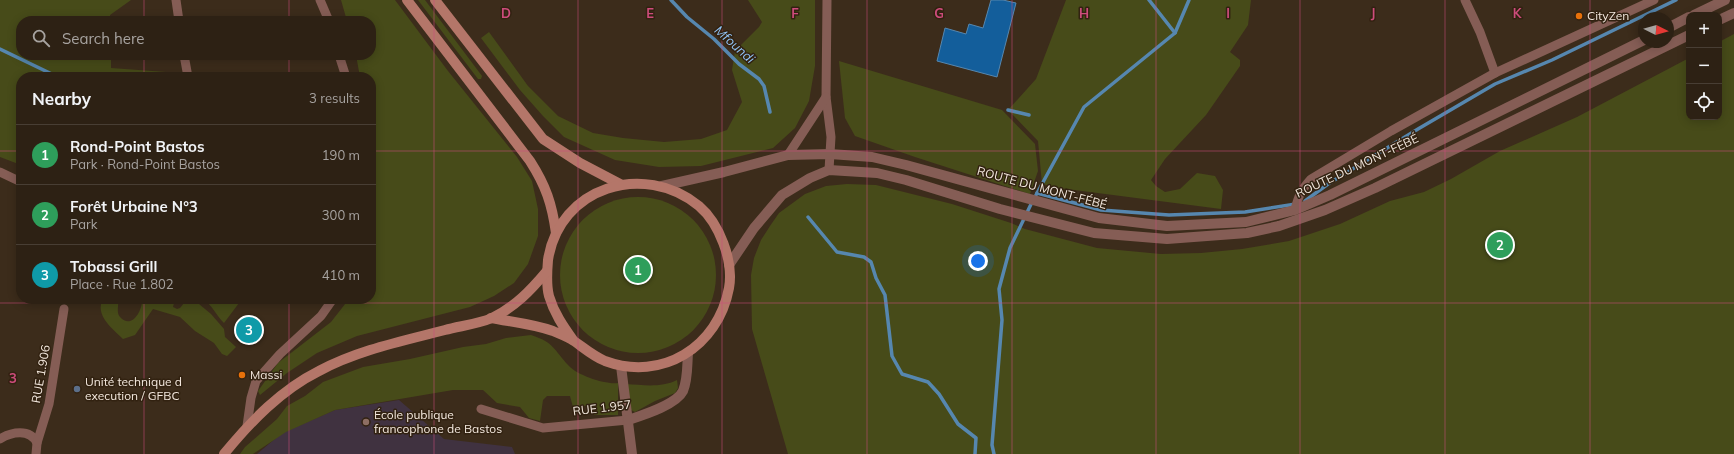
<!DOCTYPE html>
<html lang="en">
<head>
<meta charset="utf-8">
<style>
	:root { --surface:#2d2114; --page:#392e22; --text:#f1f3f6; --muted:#a7a3a0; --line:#483e34; --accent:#e6ad36 }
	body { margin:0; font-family:Mulish,sans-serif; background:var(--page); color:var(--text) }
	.controls { position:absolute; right:12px; top:12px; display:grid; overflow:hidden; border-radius:8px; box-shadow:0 2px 10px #0003 }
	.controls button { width:36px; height:36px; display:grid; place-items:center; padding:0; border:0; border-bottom:1px solid var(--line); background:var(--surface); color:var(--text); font:20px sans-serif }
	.compass { position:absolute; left:1638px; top:12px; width:36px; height:36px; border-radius:50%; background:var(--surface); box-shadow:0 2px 10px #0003; rotate:95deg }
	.you { position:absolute; left:978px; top:261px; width:14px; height:14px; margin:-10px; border:3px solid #fff; border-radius:50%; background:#1a73e8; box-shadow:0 0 0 6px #1a73e833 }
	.badge { display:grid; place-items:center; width:26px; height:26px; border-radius:50%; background:var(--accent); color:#fff; font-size:13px; font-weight:700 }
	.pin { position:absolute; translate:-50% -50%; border:2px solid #fff; box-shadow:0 1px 4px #0006 }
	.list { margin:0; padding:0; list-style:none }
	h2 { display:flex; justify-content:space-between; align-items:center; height:52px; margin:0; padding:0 16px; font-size:17px }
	h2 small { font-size:13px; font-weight:400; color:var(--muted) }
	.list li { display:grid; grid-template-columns:26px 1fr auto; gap:12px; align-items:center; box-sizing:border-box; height:60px; padding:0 16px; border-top:1px solid var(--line) }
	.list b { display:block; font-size:15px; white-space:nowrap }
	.list p { margin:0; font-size:13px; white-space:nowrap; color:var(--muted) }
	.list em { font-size:13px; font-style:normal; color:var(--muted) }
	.icon { flex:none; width:22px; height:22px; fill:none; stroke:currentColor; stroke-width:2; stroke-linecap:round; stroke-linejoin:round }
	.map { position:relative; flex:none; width:1734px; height:454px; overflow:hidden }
	.search { position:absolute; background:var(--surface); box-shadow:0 2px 10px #0003; left:16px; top:16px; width:360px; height:44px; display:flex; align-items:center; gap:10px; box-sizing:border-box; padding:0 14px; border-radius:16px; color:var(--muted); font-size:15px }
	.panel { position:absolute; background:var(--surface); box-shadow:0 2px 10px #0003; left:16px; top:72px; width:360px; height:232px; border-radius:16px }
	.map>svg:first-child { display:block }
	.education { fill:#403240 }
	.green { fill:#474b19 }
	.water { fill:#135e9b; stroke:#5687af }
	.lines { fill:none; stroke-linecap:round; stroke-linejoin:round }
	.stream { stroke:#5687af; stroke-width:3.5 }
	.minor { stroke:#855d55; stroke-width:9 }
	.tertiary { stroke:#855d55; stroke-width:10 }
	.secondary { stroke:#b47669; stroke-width:10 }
	.grid { fill:none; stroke:#ce4c7c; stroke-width:1; stroke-opacity:0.55 }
	.food-dot { fill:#e8710a; stroke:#322211; stroke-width:1.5 }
	.service-dot { fill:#5c6f8a; stroke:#322211; stroke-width:1.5 }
	.education-dot { fill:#8d6e63; stroke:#322211; stroke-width:1.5 }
	.labels { text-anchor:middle; stroke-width:3; stroke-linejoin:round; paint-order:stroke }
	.poi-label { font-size:12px; fill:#f3e8de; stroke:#322211; text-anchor:start }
	.street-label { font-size:12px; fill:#f3e8de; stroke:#322211 }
	.water-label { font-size:13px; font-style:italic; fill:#91c4f7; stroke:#322211 }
	.grid-label { font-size:13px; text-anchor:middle; font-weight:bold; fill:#ce4c7c; stroke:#322211; stroke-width:3; stroke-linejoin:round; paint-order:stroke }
</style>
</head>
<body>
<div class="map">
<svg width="1734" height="454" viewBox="0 0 1734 454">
	<rect width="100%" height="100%" fill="#3c2c1b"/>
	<path class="education" d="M399 400 444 439 512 447 515 454H257L282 433 335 410Z"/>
	<g class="green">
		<path d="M0 0H131L110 15V21H21V55H111V68L180 73 181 77H21V165L0 157Z"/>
		<path d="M341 0H395L448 71 517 157 532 181 538 209V236L528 264 514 283 494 296 470 307 357 336 317 353 287 373 260 395 258 391 278 363 331 322 349 299H371V77H360L356 55H371V21H347Z"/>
		<path d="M418 0H425L482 76 481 79H478Z"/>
		<path d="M748 0H815V66L809 101 795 128 773 148 701 166 659 167 615 160 564 137 543 116 520 90 481 38 489 32 528 86 558 116 593 133 623 138 664 142 701 139 727 130 742 102 732 70 735 51 759 27 762 22Z"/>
		<path d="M1066 0H1251L1248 25 1230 52 1240 60V66L1206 115 1165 159 1151 180 1156 186 1165 192 1180 189 1197 173 1215 176 1223 190 1221 209 1059 188 1042 184 1038 141 1008 110 1036 79Z"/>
		<path d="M1734 34V454H788L752 329 751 275 754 258 761 240 770 226 779 213 805 194 826 186 847 184 876 185 952 204 1011 223 1025 229 1097 248 1161 254 1201 253 1242 249 1289 241 1340 224 1390 201 1424 192 1451 179 1500 151 1577 117 1689 58V117H1719V42Z"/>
		<path d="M839 61 1002 110 1035 144 1038 171 1030 194 915 157 855 136 845 118Z"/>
		<circle cx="638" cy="275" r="78"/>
		<path d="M103 299H118C119 305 116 313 120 317 131 329 141 313 142 302H130L125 299H175L173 307 177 309 180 308 184 303 199 304 211 314 224 329 225 337 236 347 227 356 222 354 214 343 195 331 180 317 153 309 135 335 123 339C113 329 94 315 103 299Z"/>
		<path d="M203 299H242L224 323C216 315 212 305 203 299Z"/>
		<path d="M531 335C555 343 553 349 569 366 577 375 606 385 618 383V415H594L593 405 573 407 570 396H547L543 400 540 421 529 418 520 407 497 403 483 390H453L335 410 286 432 253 454H240L245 447 277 419 287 406 305 396 323 382 363 367 410 359 463 347 486 344 506 338Z"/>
		<path d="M677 380 678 388 675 393 655 401 635 412 631 410 626 384C643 385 661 388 677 380Z"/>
	</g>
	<path class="water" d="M991 0H1003L1016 3 997 77 937 61 945 28 966 34 969 24 983 28Z"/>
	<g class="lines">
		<g class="stream">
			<path d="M671 0 687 17 714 39 739 64 759 79 764 86 770 112"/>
			<path d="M1149 0 1175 33"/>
			<path d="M0 49 58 77"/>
			<path d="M1008 110 1029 115"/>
			<path d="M1037 193 1101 210 1169 215 1245 212 1296 204"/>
			<path d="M1036 195 1084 107 1175 33 1189 0"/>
			<path d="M1305 201 1328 184 1418 129 1495 84 1552 60 1676 0"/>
			<path d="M808 217 837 252 864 257 871 262 876 278 885 295 892 356 902 374 928 382 939 394 958 424 976 438 975 454"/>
			<path d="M994 454 992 445 1002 320 999 289 1010 248 1033 200"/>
		</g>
		<g class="minor">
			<path d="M176 0 179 21"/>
			<path d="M320 0 329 21"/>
			<path d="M827 0 826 97 831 137 829 170"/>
			<path d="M1465 0 1480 32 1495 73"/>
			<path d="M184 55 188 77"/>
			<path d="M339 55 346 77"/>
			<path d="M788 155 826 97"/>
			<path d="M0 172 21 182"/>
			<path d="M1295 210C1298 196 1302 189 1311 179L1391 131 1495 73 1654 0"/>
			<path d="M481 409 543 428 628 420"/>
			<path d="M247 426 251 398 256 381 280 354 321 316 333 299"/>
			<path d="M0 439C11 432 30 428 37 443L36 454"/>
			<path d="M37 443 49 404 64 309"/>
		</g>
		<g class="tertiary">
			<path d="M1694 15 1725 0"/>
			<path d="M1719 20 1734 13"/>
			<path d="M1668 28 1689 17"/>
			<path d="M662 186 724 172 788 155 830 154 872 157 906 165 1099 218 1167 226 1246 222 1295 210 1330 195 1644 40"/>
			<path d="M729 265 754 228 782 195 810 178 829 170 877 173 906 180 1000 209 1094 233 1167 239 1247 233 1279 226 1325 210 1375 188 1689 35"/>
			<path d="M621 366 632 454"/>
			<path d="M628 420C643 415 676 405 683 391 688 379 687 365 688 353"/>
		</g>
		<g class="secondary">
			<path d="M407 0 530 161C546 186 552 204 556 233"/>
			<path d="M435 0 543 139 580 163 620 184"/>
			<path d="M491 318C512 322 533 324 553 331 560 334 568 337 574 341 584 348 593 356 605 361 662 382 718 347 729 288 734 261 719 223 699 206 644 161 559 187 548 260 547 272 546 285 549 296 554 313 563 326 573 340"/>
			<path d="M224 454C251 421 281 390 319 371 358 350 403 341 445 330 460 326 478 324 492 318 515 307 531 290 547 271"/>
		</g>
	</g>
	<path class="grid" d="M144 0V21M289 0V21M434 0V454M578 0V454M722 0V454M867 0V454M1012 0V454M1156 0V454M1300 0V454M1445 0V454M1590 0V454M144 55V77M289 55V77M0 151H21M371 151H1734M144 299V454M289 299V454M0 303H1734"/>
	<g class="food-dot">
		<circle cx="1579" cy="16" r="4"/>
		<circle cx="242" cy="375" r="4"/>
	</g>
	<circle class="service-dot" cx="77" cy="389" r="4"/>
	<circle class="education-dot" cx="366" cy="422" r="4"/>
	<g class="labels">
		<g class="poi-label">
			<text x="1587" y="20">CityZen</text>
			<text x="250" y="379">Massi</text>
			<text x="85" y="386">Unité technique d<tspan x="85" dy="14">execution / GFBC</tspan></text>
			<text x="374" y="419">École publique<tspan x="374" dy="14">francophone de Bastos</tspan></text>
		</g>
		<g class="street-label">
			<text transform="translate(1357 166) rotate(-25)" y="4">ROUTE DU MONT-FÉBÉ</text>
			<text transform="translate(1042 188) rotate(15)" y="4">ROUTE DU MONT-FÉBÉ</text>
			<text transform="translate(41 374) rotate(-80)" y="4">RUE 1.906</text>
			<text transform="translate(602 408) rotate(-7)" y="4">RUE 1.957</text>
		</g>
		<g class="water-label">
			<text transform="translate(735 44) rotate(42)" y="5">Mfoundi</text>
		</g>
	</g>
	<g class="grid-label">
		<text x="506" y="18">D</text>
		<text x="650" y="18">E</text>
		<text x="795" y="18">F</text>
		<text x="939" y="18">G</text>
		<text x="1084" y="18">H</text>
		<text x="1228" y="18">I</text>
		<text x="1373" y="18">J</text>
		<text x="1517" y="18">K</text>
		<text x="13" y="383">3</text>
	</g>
</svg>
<div class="controls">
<button>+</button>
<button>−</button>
<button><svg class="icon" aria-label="locate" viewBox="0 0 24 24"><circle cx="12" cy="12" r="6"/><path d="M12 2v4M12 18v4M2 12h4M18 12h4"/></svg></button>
</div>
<svg class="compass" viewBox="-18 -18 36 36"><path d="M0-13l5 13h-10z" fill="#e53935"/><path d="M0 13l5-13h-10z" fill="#a7a3a0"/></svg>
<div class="you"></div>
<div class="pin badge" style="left:638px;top:270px;background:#2e9e5b">1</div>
<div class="pin badge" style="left:1500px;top:245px;background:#2e9e5b">2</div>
<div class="pin badge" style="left:249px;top:330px;background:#0f9aa8">3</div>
<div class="search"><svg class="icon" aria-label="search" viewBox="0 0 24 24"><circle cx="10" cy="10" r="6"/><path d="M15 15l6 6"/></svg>Search here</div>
<section class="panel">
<h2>Nearby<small>3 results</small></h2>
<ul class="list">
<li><span class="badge" style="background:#2e9e5b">1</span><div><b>Rond-Point Bastos</b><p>Park · Rond-Point Bastos</p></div><em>190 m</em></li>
<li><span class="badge" style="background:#2e9e5b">2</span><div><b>Forêt Urbaine N°3</b><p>Park</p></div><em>300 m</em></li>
<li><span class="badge" style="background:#0f9aa8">3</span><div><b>Tobassi Grill</b><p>Place · Rue 1.802</p></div><em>410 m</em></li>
</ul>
</section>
</div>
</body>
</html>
